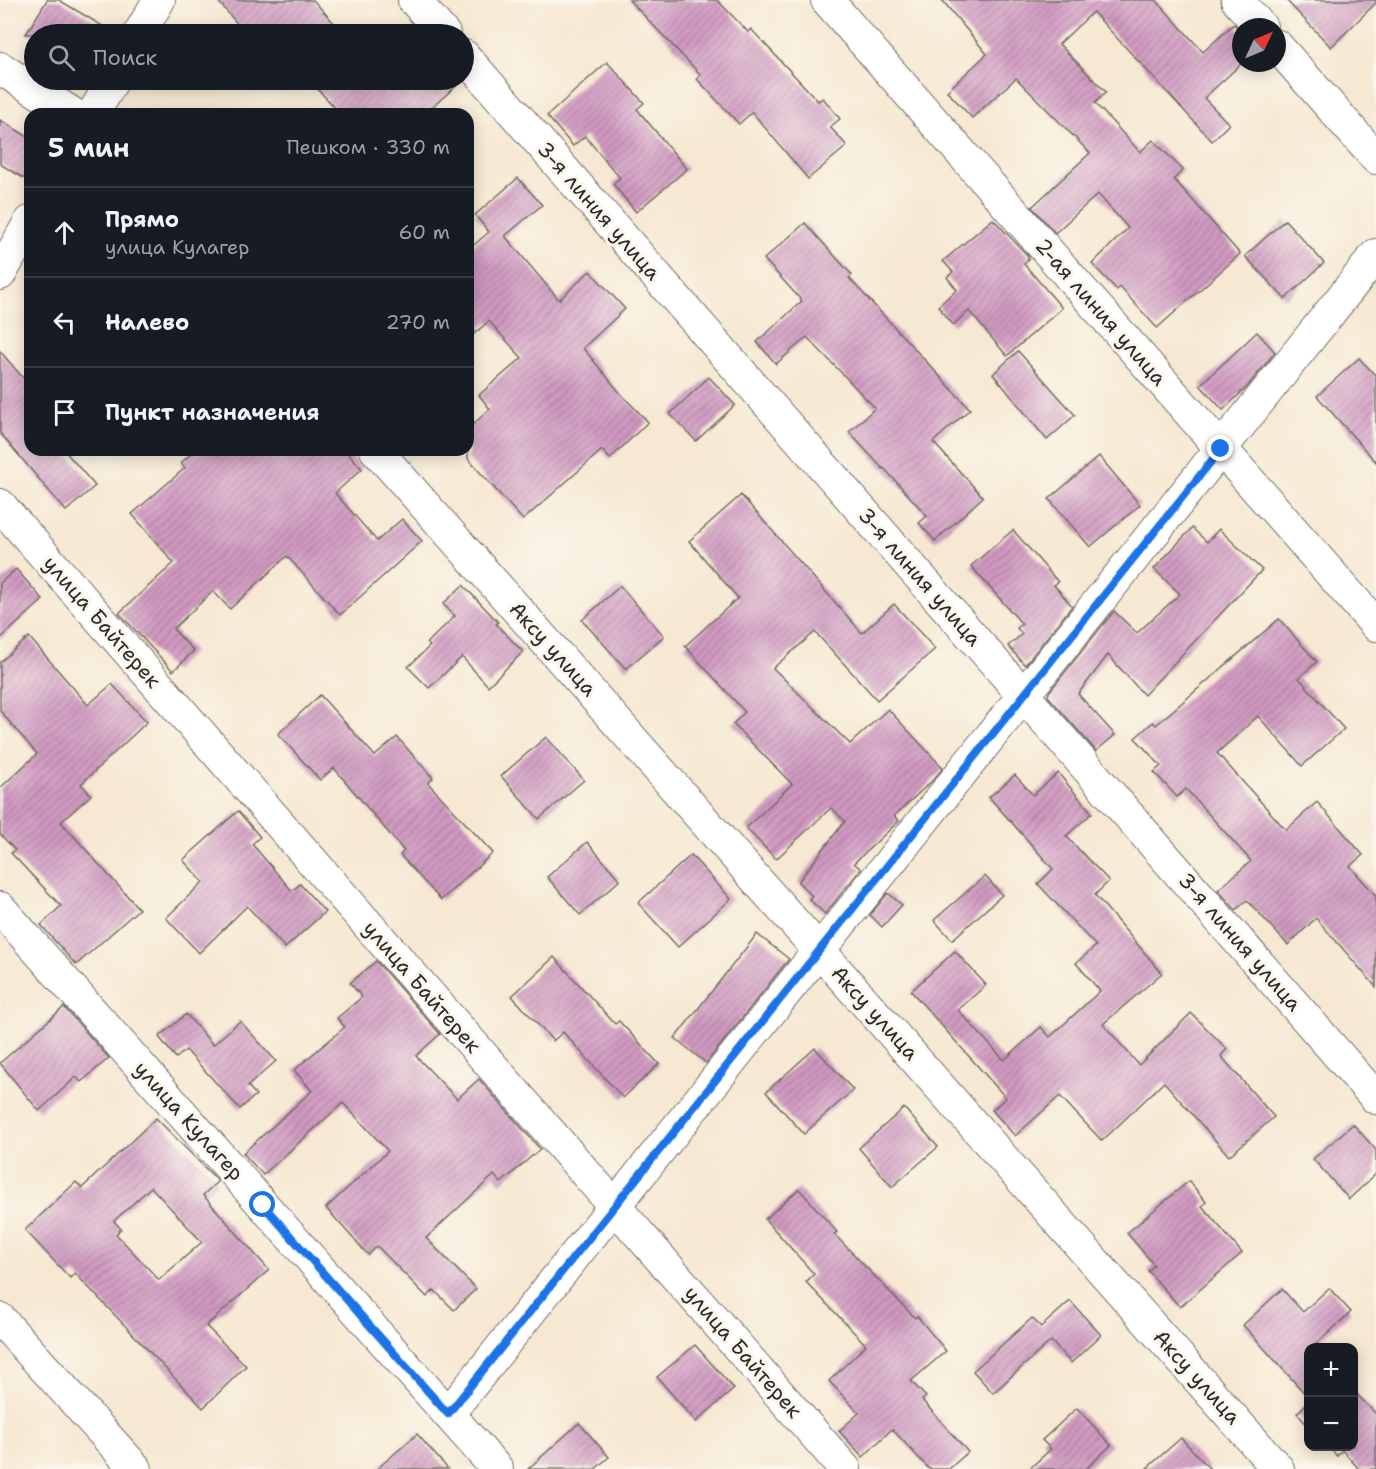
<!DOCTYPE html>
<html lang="ru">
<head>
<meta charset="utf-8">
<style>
	:root { --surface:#171b24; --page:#242831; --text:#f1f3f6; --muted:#9ea1a6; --line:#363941 }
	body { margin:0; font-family:"Shantell Sans",sans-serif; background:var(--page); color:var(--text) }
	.controls { position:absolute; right:18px; bottom:18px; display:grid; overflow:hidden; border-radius:12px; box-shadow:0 3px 15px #0003 }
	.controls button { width:54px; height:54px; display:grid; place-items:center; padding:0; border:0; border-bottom:2px solid var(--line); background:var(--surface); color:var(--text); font:30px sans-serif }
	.compass { position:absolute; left:1232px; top:18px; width:54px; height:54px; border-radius:50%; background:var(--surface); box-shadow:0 3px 15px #0003; rotate:46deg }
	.stop { position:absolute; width:18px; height:18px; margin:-14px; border:4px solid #1a73e8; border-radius:50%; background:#fff }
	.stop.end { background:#1a73e8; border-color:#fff; box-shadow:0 2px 6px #0008 }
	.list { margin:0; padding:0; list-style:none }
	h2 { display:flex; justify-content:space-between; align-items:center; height:78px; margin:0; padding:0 24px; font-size:26px }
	h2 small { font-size:20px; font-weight:400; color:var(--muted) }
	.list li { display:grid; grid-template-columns:39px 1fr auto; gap:18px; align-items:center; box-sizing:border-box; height:90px; padding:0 24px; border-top:2px solid var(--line) }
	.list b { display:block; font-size:22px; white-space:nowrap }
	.list p { margin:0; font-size:20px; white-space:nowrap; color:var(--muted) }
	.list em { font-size:20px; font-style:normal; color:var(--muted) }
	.icon { flex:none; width:33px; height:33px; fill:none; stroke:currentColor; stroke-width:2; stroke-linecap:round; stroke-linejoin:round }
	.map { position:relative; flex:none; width:1376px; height:1469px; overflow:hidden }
	.search { position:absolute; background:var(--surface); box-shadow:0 3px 15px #0003; left:24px; top:24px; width:450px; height:66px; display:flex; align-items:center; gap:15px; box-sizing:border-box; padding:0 21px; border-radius:33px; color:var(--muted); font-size:22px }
	.panel { position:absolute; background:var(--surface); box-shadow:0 3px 15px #0003; left:24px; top:108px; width:450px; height:348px; border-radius:18px }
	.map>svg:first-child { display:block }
	.building { fill:url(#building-hatch); fill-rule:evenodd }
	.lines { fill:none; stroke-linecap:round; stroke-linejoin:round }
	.street-casing { stroke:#726d65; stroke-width:34 }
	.street { stroke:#fff; stroke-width:32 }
	.route { stroke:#1a73e8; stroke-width:8 }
	.labels { text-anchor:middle; stroke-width:6; stroke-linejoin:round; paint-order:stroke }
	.street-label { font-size:21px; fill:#2b2b2b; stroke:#fbf7ec }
</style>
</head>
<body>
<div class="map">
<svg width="1376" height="1469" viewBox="0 0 1376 1469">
	<defs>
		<pattern id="building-hatch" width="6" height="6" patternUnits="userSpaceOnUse" patternTransform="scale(1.5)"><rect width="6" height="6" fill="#d099c1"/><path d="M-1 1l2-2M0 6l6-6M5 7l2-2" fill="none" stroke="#a97d9d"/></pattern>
	</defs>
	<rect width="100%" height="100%" fill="#fbf7ec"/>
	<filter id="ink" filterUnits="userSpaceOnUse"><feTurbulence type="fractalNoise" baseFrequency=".0167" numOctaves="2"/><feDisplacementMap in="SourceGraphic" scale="12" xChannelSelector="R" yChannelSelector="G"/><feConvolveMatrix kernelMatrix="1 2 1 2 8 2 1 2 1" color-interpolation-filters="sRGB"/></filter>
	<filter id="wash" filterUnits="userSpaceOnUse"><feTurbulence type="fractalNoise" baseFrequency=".008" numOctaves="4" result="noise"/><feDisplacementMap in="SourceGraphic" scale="24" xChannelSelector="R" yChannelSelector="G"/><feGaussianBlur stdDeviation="1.35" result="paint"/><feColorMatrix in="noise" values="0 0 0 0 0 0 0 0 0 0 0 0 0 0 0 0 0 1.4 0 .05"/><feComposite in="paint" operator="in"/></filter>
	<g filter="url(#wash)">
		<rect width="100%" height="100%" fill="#f6e8d2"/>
		<g id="blocks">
			<g class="building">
				<path d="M47 0H59L116 34H26Z"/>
				<path d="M217 0H313L344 34H246Z"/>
				<path d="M629 0H717L748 32 751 29 818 101 823 98 840 119 830 127 847 146 808 179 752 112 739 124 697 79 701 75Z"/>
				<path d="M942 0H1156L1203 52 1234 24 1241 32V64L1204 98 1229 124 1212 141 1093 12 1059 44 1106 92 1095 103 1140 152 1153 140 1183 170 1174 179 1240 254 1157 328 1120 287 1117 290 1092 264 1128 228 1098 194 1055 233 1032 207 1090 153 1016 78 972 118 947 91 987 54Z"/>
				<path d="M1286 0H1376V3L1331 47Z"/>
				<path d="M607 62 644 103 637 109 687 169 636 212 613 184 620 178 585 136 573 146 547 116Z"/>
				<path d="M309 80H461L462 81 424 114H341Z"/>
				<path d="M0 120 30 138V182L0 164Z"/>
				<path d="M518 178 542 205 505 236 559 300 590 271 625 309 583 348 621 394 648 422 610 459 602 450 523 520 468 459V429L490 409 479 395 522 358 489 321 468 339V250L489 232 475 215Z"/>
				<path d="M993 219 1029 257 1027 259 1029 260 1024 264 1062 308 1007 356 969 311 953 325 938 306 957 290 947 277 953 272 943 261Z"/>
				<path d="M1285 220 1324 263 1285 299 1245 256Z"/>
				<path d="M805 223 852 275 849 278 970 409 933 442 983 497 935 541 919 523 927 516 884 468 883 469 849 432 875 408 807 337 776 364 757 342 802 301 764 259Z"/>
				<path d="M1257 332 1275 352 1247 387 1223 410 1200 385Z"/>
				<path d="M0 351 30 386V450H64L95 486 66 511 0 433Z"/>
				<path d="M1018 351 1075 415 1047 440 993 374Z"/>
				<path d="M1359 358 1376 376V462L1317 396Z"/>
				<path d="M709 377 735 405 696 441 670 414Z"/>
				<path d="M195 450H345L362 469 335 493 377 541 402 519 422 541 340 615 287 556 230 609 213 591 173 629 194 651 173 671 119 613 174 563 132 514 185 468 181 463Z"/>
				<path d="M1099 456 1140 505 1090 547 1049 499Z"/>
				<path d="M741 495 862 633 894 604 935 649 877 700 815 632 773 668 850 744 888 709 943 768 933 780 894 816 899 821 854 863 861 869 825 914 809 899 812 896 798 882 845 821 831 808 776 859 746 828 792 784 733 724 745 712 685 646 738 598 689 541Z"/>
				<path d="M1192 528 1207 542 1219 529 1262 570 1144 695 1108 655 1078 694 1115 735 1096 751 1048 696 1049 692 1114 611 1137 633 1180 594 1154 569Z"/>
				<path d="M1013 530 1058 582 1054 585 1072 606 1025 665 1008 646 1022 634 1017 628 1022 624 971 566Z"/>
				<path d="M16 569 43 600 0 639V583Z"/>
				<path d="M463 585 498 622 496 624 523 652 488 686 462 657 429 688 408 667 430 646 427 643 455 616 443 604Z"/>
				<path d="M620 586 664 636 626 669 582 620Z"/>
				<path d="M1279 619 1317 662 1299 678 1344 729 1302 766 1258 716 1217 753 1286 830 1317 802 1363 855 1350 866 1376 896V987L1316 918 1288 945 1247 900 1236 910 1218 890 1251 861 1186 789 1177 797 1154 772 1161 766 1135 738 1153 722 1156 725Z"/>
				<path d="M29 637 88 705 112 684 147 722 81 784 91 795 61 822 139 909 76 965 41 925 61 906 11 853 15 850 0 834V788L37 754 0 711V662Z"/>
				<path d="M320 695 375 756 397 737 433 778 428 783 493 853 441 900 400 855 404 851 334 768 320 780 278 734Z"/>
				<path d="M546 737 584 780 539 819 501 776Z"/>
				<path d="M1058 773 1092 813 1066 836 1109 881 1095 895 1162 973 1103 1024 1139 1065 1191 1013 1227 1049 1221 1056 1274 1117 1229 1156 1164 1082 1102 1141 1060 1096 1015 1136 992 1110 1006 1098 911 991 955 951 986 985 958 1010 1004 1060 1041 1027 1050 1037 1100 991 1076 963 1096 946 1038 884 1053 869 989 797 1015 775 1033 795Z"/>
				<path d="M238 811 260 837 252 844 292 891 300 884 325 912 285 948 247 906 199 953 166 918 203 882 183 860Z"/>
				<path d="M587 842 620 880 580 915 547 877Z"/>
				<path d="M691 855 731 899 678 947 638 903Z"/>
				<path d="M985 876 1002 895 952 940 934 920Z"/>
				<path d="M888 893 902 905 882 927 870 915Z"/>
				<path d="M757 934 789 959 706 1063 675 1038Z"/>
				<path d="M554 957 615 1024 619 1021 659 1064 623 1098 563 1032 553 1041 512 996Z"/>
				<path d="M376 961 440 1034 416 1056 457 1099 479 1079 540 1149 501 1183 494 1175 426 1238 476 1289 454 1310 434 1290 427 1297 377 1246 368 1255 326 1208 388 1151 343 1103 263 1175 243 1153 312 1091 294 1070 345 1027 337 1018 362 997 350 983Z"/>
				<path d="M64 1007 109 1058 81 1082 76 1077 39 1111 0 1063Z"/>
				<path d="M186 1014 213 1045 240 1021 276 1061 248 1086 256 1095 240 1109 186 1050 176 1058 159 1037Z"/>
				<path d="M815 1048 853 1090 804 1134 766 1092Z"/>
				<path d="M904 1108 938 1147 892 1187 859 1148Z"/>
				<path d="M156 1118 218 1181 203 1195 269 1270 206 1326 246 1366 203 1408 75 1273 70 1278 25 1230 76 1182 82 1188ZM151 1187 202 1242 159 1280 116 1234 121 1229 114 1221Z"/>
				<path d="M1353 1124 1376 1150V1174L1349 1199 1313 1159Z"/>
				<path d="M1189 1181 1206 1202 1202 1206 1242 1253 1180 1307 1148 1271 1154 1265 1127 1233Z"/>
				<path d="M799 1189 837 1232 834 1234 915 1318 917 1316 946 1351 911 1381 926 1397 922 1400 968 1452 949 1469H929L892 1429 863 1457 839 1431 859 1413 829 1381 866 1345 806 1282 814 1274 765 1219Z"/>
				<path d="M1329 1288 1351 1312 1313 1347H1308V1397L1243 1325 1282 1289 1303 1312Z"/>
				<path d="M1070 1301 1101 1335 1071 1363 1051 1341 993 1393 973 1371 1032 1318 1041 1327Z"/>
				<path d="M695 1345 734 1389 696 1422 657 1377Z"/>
				<path d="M1353 1390 1376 1414V1469H1359L1342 1450 1337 1456 1328 1446H1353Z"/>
				<path d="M1308 1402V1426L1297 1413Z"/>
				<path d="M1077 1408 1111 1445 1086 1469H1029L1051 1449 1042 1440Z"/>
				<path d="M579 1423 609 1457 595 1469H528Z"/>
				<path d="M417 1434 448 1469H377Z"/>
				<path d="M1181 1438 1210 1469H1146Z"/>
			</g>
		</g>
	</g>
	<g filter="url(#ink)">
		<use href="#blocks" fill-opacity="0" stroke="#726d65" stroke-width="1.5"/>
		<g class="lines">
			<g class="street-casing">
				<g id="street">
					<path d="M414 0 444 34"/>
					<path d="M827 0 1376 625"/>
					<path d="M1237 0 1261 27"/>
					<path d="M139 34 159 0"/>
					<path d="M1277 46 1376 158"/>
					<path d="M464 56 1376 1098"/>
					<path d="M0 68 73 114"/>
					<path d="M93 114 113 80"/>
					<path d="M0 274 30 222"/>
					<path d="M376 450 1278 1469"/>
					<path d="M0 505 845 1469"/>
					<path d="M0 908 497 1469"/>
					<path d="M0 1319 136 1469"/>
					<path d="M448 1414 1376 255"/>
				</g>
			</g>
			<use href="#street" class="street"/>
		</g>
	</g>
	<g class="lines" filter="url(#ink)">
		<path class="route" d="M263 1205 448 1414 1221 449"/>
	</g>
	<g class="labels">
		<g class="street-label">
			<text transform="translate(599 211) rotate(49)" y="7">3-я линия улица</text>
			<text transform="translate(1101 312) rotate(49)" y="7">2-ая линия улица</text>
			<text transform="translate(920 577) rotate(49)" y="7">3-я линия улица</text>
			<text transform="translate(102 622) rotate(49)" y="7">улица Байтерек</text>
			<text transform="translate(553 649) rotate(48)" y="7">Аксу улица</text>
			<text transform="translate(1240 942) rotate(49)" y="7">3-я линия улица</text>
			<text transform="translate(422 987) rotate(49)" y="7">улица Байтерек</text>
			<text transform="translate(875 1013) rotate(48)" y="7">Аксу улица</text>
			<text transform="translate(189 1121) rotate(48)" y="7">улица Кулагер</text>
			<text transform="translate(743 1352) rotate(49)" y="7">улица Байтерек</text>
			<text transform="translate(1197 1377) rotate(48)" y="7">Аксу улица</text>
		</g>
	</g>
</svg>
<div class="controls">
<button>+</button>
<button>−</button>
</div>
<svg class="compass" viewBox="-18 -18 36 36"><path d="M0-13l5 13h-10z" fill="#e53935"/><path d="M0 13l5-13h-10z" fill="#9ea1a6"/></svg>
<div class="stop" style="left:263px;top:1205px"></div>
<div class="stop end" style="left:1221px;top:449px"></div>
<div class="search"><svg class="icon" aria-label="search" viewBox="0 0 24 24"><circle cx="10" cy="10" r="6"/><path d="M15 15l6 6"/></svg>Поиск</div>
<section class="panel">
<h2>5 мин<small>Пешком · 330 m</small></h2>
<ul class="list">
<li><svg class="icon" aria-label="ahead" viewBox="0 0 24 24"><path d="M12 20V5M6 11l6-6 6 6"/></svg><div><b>Прямо</b><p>улица Кулагер</p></div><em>60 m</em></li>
<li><svg class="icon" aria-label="left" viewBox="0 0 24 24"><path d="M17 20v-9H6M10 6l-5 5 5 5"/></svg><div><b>Налево</b></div><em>270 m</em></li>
<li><svg class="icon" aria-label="arrive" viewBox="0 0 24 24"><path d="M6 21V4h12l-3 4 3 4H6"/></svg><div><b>Пункт назначения</b></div></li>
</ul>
</section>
</div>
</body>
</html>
